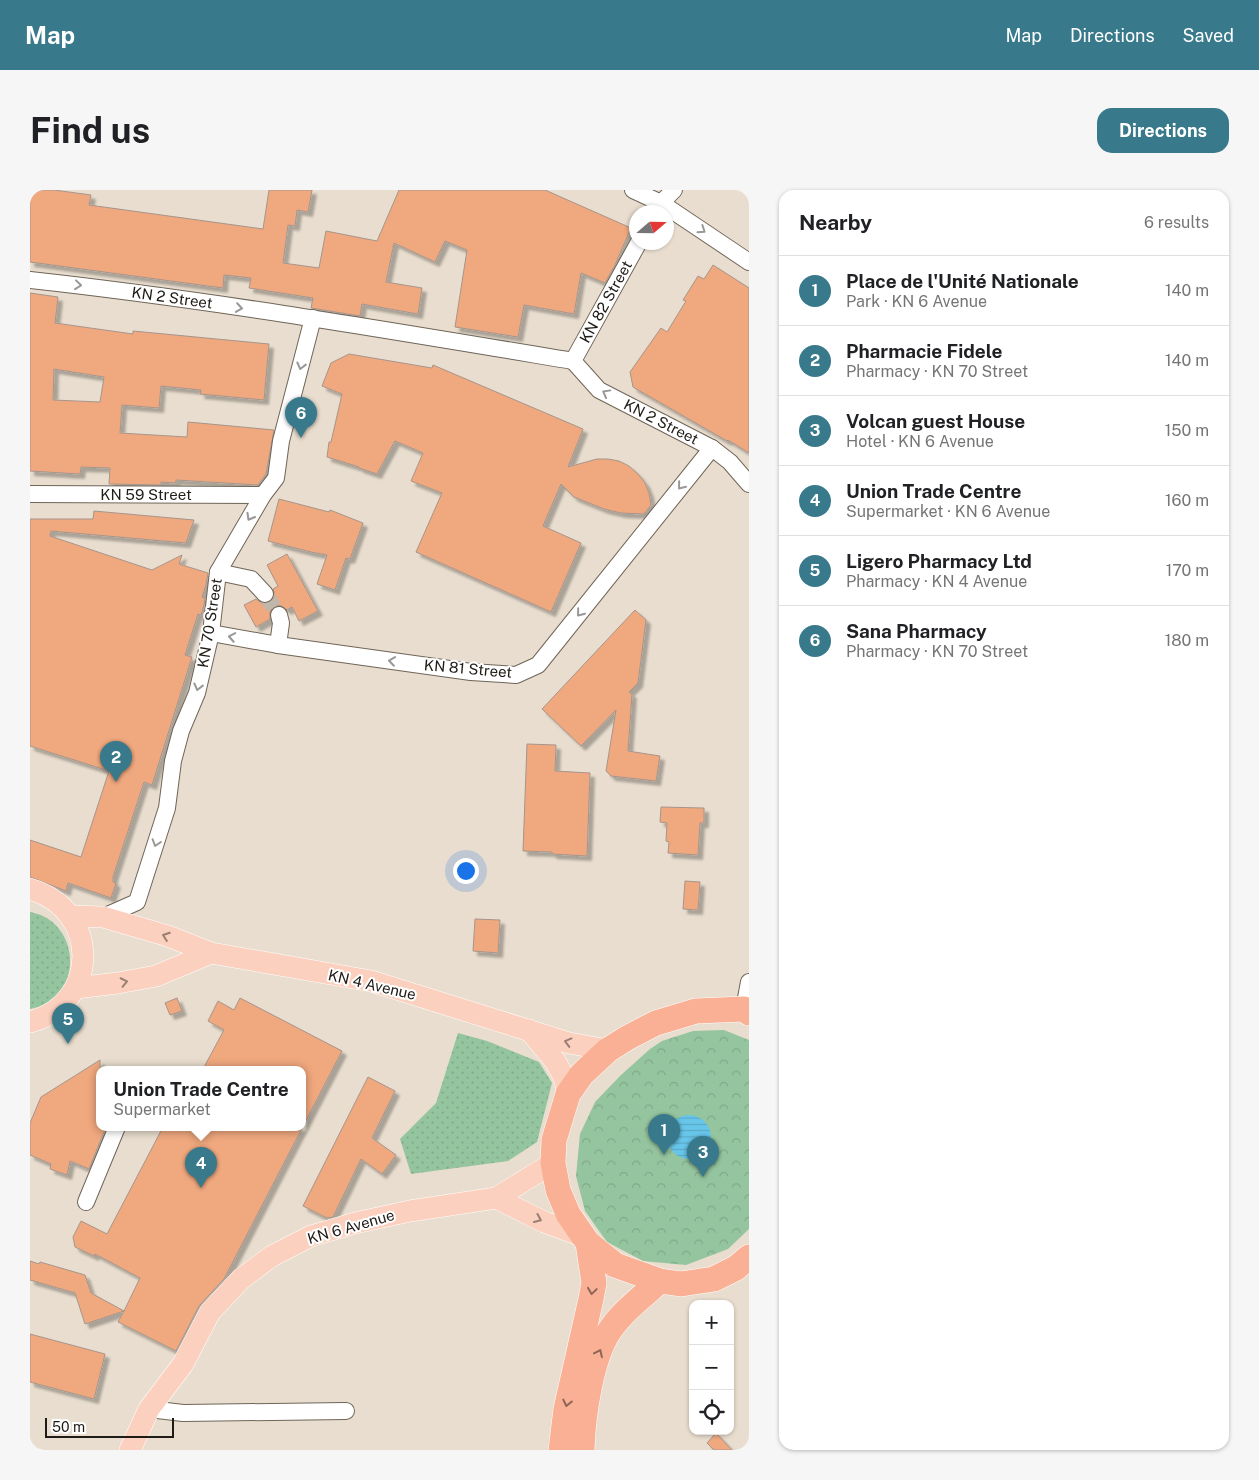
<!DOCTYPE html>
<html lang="en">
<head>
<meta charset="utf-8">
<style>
	:root { --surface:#fff; --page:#f6f6f6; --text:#202124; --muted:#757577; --line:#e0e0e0; --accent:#38798b }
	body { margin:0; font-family:"Public Sans",sans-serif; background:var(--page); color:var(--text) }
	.controls { position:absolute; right:15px; bottom:15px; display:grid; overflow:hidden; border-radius:10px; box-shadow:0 1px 4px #0004 }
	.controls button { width:45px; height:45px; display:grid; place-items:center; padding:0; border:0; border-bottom:1px solid var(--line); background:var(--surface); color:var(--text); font:25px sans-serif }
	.compass { position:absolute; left:599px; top:15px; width:45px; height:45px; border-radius:50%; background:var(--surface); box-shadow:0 1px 4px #0004; rotate:70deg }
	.scale { position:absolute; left:15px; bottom:12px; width:129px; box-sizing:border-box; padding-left:5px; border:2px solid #1f1b16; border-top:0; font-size:14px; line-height:18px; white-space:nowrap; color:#1f1b16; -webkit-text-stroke:4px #fff; paint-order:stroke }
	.you { position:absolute; left:435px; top:680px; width:18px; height:18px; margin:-12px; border:4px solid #fff; border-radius:50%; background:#1a73e8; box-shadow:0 0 0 8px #1a73e833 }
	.badge { display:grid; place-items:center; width:32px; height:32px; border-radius:50%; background:var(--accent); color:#fff; font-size:16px; font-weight:700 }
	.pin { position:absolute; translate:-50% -41px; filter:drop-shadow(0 1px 2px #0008) }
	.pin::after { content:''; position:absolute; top:26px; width:18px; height:15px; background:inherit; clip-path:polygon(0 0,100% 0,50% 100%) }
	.popup { position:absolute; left:66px; top:876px; width:210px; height:65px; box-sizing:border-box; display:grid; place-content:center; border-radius:10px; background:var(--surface); filter:drop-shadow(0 1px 4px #0005); font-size:16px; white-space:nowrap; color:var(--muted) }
	.popup b { font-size:19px; color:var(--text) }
	.popup::after { content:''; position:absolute; left:50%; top:100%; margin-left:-10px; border:10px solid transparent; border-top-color:var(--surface) }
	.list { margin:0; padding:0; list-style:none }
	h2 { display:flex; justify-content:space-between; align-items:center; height:65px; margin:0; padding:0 20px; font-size:21px }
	h2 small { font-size:16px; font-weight:400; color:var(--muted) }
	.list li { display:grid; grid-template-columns:32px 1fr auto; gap:15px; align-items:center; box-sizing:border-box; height:70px; padding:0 20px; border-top:1px solid var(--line) }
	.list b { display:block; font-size:19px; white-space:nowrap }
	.list p { margin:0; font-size:16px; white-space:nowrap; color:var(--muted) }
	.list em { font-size:16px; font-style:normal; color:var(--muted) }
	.icon { flex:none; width:28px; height:28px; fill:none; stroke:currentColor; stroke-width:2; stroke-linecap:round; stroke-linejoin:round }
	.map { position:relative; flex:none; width:719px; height:1260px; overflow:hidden; border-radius:15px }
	header { display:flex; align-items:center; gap:30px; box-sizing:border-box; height:70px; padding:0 25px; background:var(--accent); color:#fff }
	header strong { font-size:24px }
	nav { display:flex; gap:28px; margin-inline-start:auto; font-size:18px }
	.intro { display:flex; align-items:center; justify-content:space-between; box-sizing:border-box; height:120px; padding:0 30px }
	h1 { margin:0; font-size:35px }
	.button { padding:12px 22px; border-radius:15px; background:var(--accent); color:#fff; font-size:18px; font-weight:700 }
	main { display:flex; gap:30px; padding:0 30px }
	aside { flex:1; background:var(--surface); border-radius:15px; box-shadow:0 1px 4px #0004 }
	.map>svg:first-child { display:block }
	.grass { fill:url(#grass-dots) }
	.park { fill:url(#park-crowns) }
	.water { fill:url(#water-rules) }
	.building { fill:#f0a87e; stroke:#a6958c; fill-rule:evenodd; filter:url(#shadow) }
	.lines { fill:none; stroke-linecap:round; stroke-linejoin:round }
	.minor-tunnel { stroke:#c0b6a9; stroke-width:16; stroke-dasharray:16 8; stroke-linecap:butt }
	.minor-casing { stroke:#6f6558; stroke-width:18 }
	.major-casing { stroke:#fff; stroke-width:22 }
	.highway-casing { stroke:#fff; stroke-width:26 }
	.minor { stroke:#fff; stroke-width:16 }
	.major { stroke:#fcd0bf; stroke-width:21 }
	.highway { stroke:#fab095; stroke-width:25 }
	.oneway { stroke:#9a9896 }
	.oneway2 { stroke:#997f73 }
	.oneway3 { stroke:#8c6656 }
	.labels { text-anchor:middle; stroke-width:4; stroke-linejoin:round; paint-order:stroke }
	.street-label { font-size:15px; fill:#1f1b16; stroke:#fff }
</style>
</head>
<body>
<header>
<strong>Map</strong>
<nav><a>Map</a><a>Directions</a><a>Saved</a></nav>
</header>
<div class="intro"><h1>Find us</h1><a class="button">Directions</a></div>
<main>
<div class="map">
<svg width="719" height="1260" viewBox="0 0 719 1260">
	<defs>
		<pattern id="grass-dots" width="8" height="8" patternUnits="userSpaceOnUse" patternTransform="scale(1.25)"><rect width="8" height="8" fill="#95c59f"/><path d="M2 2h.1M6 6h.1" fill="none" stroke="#80a988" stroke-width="1.8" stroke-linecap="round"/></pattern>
		<pattern id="park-crowns" width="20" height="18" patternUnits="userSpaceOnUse" patternTransform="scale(1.25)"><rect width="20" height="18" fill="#95c59f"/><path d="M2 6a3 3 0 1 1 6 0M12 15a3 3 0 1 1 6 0" fill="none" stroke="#80a988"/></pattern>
		<pattern id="water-rules" width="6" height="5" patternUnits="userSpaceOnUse" patternTransform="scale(1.25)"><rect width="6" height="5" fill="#68c6ea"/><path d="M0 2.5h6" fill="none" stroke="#5aaac8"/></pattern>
		<filter id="shadow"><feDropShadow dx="4.5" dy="4.5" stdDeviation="1" flood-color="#0004"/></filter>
	</defs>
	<rect width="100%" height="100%" fill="#e8ddce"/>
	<g class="grass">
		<path d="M0 722C4 723 8 724 11 725 43 739 50 784 25 808 18 814 9 817 0 819Z"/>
		<path d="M428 843 457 851 509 872 522 893 507 952 478 971 381 984 370 949 406 913Z"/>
	</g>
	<path class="park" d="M694 840 719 850V1039L698 1059 656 1075 613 1071 577 1052 555 1021 546 986 550 944 565 912 591 885 620 859 632 851 663 841Z"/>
	<circle class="water" cx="659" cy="947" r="22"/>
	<g class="building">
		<path d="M0 0H24L61 5 59 15 233 39 239 0H282L278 22 267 20 265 36 258 35 253 73 289 78 296 41 347 51 369 0H515L601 38 585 75 575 93 551 83 544 124 494 115 488 147 425 137 437 60 415 51 405 72 364 53 356 92 392 98 388 124 332 114 330 126 281 118 283 108 219 98 221 88 194 85 193 98 0 72Z"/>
		<path d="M683 75 719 98V263L698 250 697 251 603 197 600 182 631 138 637 142 656 111 653 110 668 86 674 89Z"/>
		<path d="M0 103 28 107 25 133 103 144V141L239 154 234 210 170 204 171 200 131 196 129 218 92 215 90 243 157 247 158 232 244 240 236 284 228 295 146 290V293L131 292V295L79 294 80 278 51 277 50 284 0 281ZM24 179 74 187 70 212 23 210Z"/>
		<path d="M319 164 402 178 403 175 553 239 538 277 567 269H578L589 271 599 276 608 284 615 293 619 303 621 315 614 324 591 323 574 319 544 307 531 294 513 336 551 353 521 422 386 362 412 303 381 291 393 263 365 251 347 284 329 278V277L297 267 299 252H301L312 204 292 196 301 173Z"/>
		<path d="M249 309 299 322 300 320 333 333 320 369 316 368 305 400 287 394 297 365 281 362 238 351Z"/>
		<path d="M64 321 164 330 156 353 21 341 20 346 122 380 152 365 149 374 178 383 176 395 172 407 175 408 174 415 171 425 168 424 155 465 162 467 122 595 114 592 83 687V692L86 693 81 708 38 693 36 701 0 687V650L51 667 79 581 0 556V329H63Z"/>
		<path d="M257 364 288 421 269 431 262 417 257 420 252 416 246 415 242 418 240 422V429L226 437 214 415 226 409 233 414H238L242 411 245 406 243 399 248 396 237 375Z"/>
		<path d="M605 420 616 430 608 493 599 502 602 504 598 561 630 566 626 591 581 586 576 581 586 520 551 556 512 519Z"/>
		<path d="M497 554 526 555 525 581 560 583 557 666 522 664V662L493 661Z"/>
		<path d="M631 617 674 618V633H670L668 665 638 663 639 652 636 651 637 633 630 632Z"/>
		<path d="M655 691 670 692 668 720 653 719Z"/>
		<path d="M445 729 470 730 468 763 443 761Z"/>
		<path d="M147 808 152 821 140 825 135 813Z"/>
		<path d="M210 808 312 861 194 1089 169 1116 146 1161 88 1132 94 1121 55 1134 45 1103 0 1090V1071L9 1074 10 1072 55 1085 61 1103 94 1121 110 1088 65 1064 64 1066 45 1057 43 1047 51 1031 77 1044 133 937H272V879H173L194 840 178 831 188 811 204 820Z"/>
		<path d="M70 870V937H76L59 979 40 971 37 985 20 979 21 974 0 965V933L11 907Z"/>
		<path d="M338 887 365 901 342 948 366 965 352 984 331 969 303 1027 297 1028 273 1016Z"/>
		<path d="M0 1144 75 1164 64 1209 0 1192Z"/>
		<path d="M686 1243 702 1260H684L677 1253Z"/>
	</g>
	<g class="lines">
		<path class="minor-tunnel" d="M235 404 249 425"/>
		<g class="minor-casing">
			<g id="minor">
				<path d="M603 0 631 13 719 72"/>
				<path d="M626 22 631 13 644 0"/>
				<path d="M0 90C182 110 363 141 543 171"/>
				<path d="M543 171 569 200 682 258 700 272 719 294"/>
				<path d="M543 171 609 52"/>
				<path d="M0 304 233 305"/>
				<path d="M188 382 221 389 235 404"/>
				<path d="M181 443 248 455 441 482 486 485 508 475 682 258"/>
				<path d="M248 455 251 433 249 425"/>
				<path d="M73 727 107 712 137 618 143 571 151 541 167 503 181 443 188 382 233 305 246 288 251 251 283 128"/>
				<path d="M714 819 719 792"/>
				<path d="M56 1012 87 937"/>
				<path d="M119 1219 153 1223 316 1221"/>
			</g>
		</g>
		<g class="major-casing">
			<g id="major">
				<path d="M0 699C70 719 71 813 0 832"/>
				<path d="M41 726 73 727 138 746 181 763 341 791 539 853 578 860"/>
				<path d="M46 798 88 793 126 786 181 763"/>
				<path d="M499 840 525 871 534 887 538 904"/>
				<path d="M466 1008 514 1032 552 1046"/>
				<path d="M100 1260 119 1219 153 1174 180 1122 211 1089 242 1066 281 1046 325 1033 380 1021 466 1008 523 973"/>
			</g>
		</g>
		<g class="highway-casing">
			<g id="highway">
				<path d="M719 823 714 819 666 821 626 833 597 848 578 860 552 884 538 904 524 950 523 973 528 1000 538 1024 558 1053 585 1075 630 1091 651 1094 684 1089 706 1078 719 1067"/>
				<path d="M531 1260 536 1219 561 1109 564 1093 558 1053"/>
				<path d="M552 1260C553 1226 561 1168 580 1140 593 1121 613 1106 630 1091"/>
			</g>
		</g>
		<use href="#minor" class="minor"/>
		<use href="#major" class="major"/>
		<use href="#highway" class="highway"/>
	</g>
	<defs><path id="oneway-chevron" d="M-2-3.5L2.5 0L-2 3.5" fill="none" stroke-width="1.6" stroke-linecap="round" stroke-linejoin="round" transform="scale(1.25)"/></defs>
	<g class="oneway">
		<use href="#oneway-chevron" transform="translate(672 40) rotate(34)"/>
		<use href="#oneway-chevron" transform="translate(48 95) rotate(6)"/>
		<use href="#oneway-chevron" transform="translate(209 118) rotate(8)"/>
		<use href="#oneway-chevron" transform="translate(271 176) rotate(104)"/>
		<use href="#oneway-chevron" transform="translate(576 203) rotate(-151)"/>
		<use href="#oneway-chevron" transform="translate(651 296) rotate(129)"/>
		<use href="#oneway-chevron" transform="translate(220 327) rotate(120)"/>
		<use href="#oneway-chevron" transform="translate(550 423) rotate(129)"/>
		<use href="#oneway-chevron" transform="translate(202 447) rotate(-170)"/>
		<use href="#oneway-chevron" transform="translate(362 471) rotate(-172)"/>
		<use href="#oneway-chevron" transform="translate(168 497) rotate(104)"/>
		<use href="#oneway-chevron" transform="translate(126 653) rotate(108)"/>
	</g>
	<g class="oneway2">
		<use href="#oneway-chevron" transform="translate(136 746) rotate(-160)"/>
		<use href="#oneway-chevron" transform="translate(94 792) rotate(-12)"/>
		<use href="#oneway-chevron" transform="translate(538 852) rotate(-165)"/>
		<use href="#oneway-chevron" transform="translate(508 1029) rotate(24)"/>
	</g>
	<g class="oneway3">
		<use href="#oneway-chevron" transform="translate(562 1101) rotate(98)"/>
		<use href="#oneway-chevron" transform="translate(569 1163) rotate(-65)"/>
		<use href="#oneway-chevron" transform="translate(537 1213) rotate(102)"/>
	</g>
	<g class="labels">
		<g class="street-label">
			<text transform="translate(142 108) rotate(8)" y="5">KN 2 Street</text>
			<text transform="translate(576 112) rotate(-61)" y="5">KN 82 Street</text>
			<text transform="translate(631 232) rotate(27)" y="5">KN 2 Street</text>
			<text x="116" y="310">KN 59 Street</text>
			<text transform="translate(180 433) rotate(-81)" y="5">KN 70 Street</text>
			<text transform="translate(438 479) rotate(5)" y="5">KN 81 Street</text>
			<text transform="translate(342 795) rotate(13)" y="5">KN 4 Avenue</text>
			<text transform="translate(321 1037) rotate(-16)" y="5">KN 6 Avenue</text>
		</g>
	</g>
</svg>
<div class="controls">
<button>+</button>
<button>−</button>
<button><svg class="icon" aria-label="locate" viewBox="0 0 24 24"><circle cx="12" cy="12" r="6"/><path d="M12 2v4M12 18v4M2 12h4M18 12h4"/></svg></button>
</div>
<svg class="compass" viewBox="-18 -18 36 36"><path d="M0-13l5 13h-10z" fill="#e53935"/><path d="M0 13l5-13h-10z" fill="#757577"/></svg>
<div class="scale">50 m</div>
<div class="you"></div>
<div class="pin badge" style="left:634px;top:965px">1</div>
<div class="pin badge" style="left:86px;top:592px">2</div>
<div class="pin badge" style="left:673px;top:987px">3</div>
<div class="pin badge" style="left:171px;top:998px">4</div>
<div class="popup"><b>Union Trade Centre</b>Supermarket</div>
<div class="pin badge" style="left:38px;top:854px">5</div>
<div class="pin badge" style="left:271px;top:248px">6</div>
</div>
<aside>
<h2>Nearby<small>6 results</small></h2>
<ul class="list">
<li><span class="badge">1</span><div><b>Place de l'Unité Nationale</b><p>Park · KN 6 Avenue</p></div><em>140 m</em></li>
<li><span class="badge">2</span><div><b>Pharmacie Fidele</b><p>Pharmacy · KN 70 Street</p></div><em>140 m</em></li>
<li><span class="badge">3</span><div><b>Volcan guest House</b><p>Hotel · KN 6 Avenue</p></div><em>150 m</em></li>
<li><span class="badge">4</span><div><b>Union Trade Centre</b><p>Supermarket · KN 6 Avenue</p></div><em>160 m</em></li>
<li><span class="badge">5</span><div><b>Ligero Pharmacy Ltd</b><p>Pharmacy · KN 4 Avenue</p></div><em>170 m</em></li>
<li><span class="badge">6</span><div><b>Sana Pharmacy</b><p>Pharmacy · KN 70 Street</p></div><em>180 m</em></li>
</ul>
</aside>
</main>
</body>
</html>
